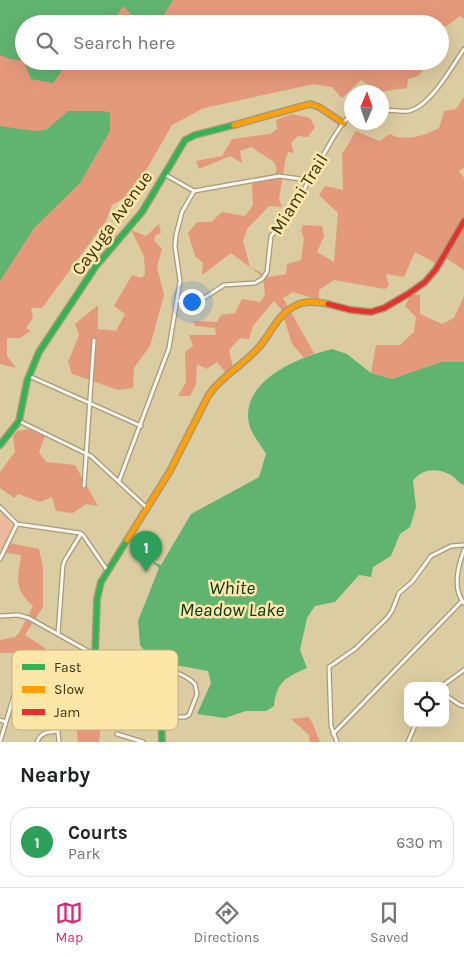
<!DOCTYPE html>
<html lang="en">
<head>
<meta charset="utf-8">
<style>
	:root { --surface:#fff; --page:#f2f2f2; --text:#202124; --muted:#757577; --line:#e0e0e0; --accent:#db2777 }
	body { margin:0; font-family:Karla,sans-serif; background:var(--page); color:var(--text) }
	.controls { position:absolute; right:15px; bottom:15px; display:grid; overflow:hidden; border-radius:10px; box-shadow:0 5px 20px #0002 }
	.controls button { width:45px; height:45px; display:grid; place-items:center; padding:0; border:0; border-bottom:1px solid var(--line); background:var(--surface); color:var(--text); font:25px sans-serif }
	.compass { position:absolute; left:344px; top:85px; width:45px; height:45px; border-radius:50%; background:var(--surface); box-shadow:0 5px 20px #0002; rotate:2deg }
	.you { position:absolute; left:191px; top:301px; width:18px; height:18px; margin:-12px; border:4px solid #fff; border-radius:50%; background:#1a73e8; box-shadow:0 0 0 8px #1a73e833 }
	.badge { display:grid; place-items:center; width:32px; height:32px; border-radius:50%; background:var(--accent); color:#fff; font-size:16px; font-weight:700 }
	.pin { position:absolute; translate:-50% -41px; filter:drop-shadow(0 1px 2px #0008) }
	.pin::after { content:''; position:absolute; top:26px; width:18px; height:15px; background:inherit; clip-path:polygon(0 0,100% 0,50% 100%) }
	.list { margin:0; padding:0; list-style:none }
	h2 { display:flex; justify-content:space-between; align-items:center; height:65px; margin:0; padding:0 20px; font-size:21px }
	h2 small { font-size:16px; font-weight:400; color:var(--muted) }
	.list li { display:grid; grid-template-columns:32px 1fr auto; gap:15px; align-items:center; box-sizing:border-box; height:70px; margin:0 10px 10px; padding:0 10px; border:1px solid var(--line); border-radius:20px }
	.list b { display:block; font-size:19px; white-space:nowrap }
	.list p { margin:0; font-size:16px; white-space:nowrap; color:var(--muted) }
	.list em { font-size:16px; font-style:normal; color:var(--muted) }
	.icon { flex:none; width:28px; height:28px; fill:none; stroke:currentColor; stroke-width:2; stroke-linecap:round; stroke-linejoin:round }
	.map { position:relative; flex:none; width:464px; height:742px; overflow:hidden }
	.search { position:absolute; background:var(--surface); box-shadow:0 5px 20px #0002; left:15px; right:15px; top:15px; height:55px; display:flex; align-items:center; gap:12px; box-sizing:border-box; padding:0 18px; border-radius:28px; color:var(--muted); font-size:19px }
	.sheet { height:145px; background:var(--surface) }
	nav { display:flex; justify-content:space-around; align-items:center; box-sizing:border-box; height:70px; border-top:1px solid var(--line); background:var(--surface); font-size:14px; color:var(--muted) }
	nav a { display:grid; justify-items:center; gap:2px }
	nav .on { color:var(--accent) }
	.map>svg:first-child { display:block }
	.green { fill:#eeba9f }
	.forest { fill:#e5997b }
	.water { fill:#61b470 }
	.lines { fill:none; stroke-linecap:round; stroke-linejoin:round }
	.street-casing { stroke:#a69a78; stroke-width:5.5 }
	.fast-casing { stroke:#a69a78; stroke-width:8 }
	.slow-casing { stroke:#a69a78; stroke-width:8 }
	.jam-casing { stroke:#a69a78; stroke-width:8 }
	.street { stroke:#faf7f1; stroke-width:3 }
	.fast { stroke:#30b455; stroke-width:5 }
	.slow { stroke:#ff9f0a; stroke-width:5 }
	.jam { stroke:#e5322d; stroke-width:5 }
	.labels { text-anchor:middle; stroke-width:5; stroke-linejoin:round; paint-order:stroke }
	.street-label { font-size:18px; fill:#3d3211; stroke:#fce6a8 }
	.water-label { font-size:19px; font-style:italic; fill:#033617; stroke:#fce6a8 }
	.key { fill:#fce6a8; stroke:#c3b07b; stroke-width:1 }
	.key-label { font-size:14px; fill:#3d3211 }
</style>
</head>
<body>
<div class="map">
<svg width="464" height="742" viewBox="0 0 464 742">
	<rect width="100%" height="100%" fill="#dccca2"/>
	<path class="green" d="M2 512 13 526 0 555V519Z"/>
	<g class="forest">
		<path d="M0 0H464V19L460 16 440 31V24H24V61H432L418 76 408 79 407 88 379 92 361 80 342 98 332 87 314 84 204 108 172 125 133 193 112 205 106 221 42 308H31L33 318 26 328 31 331 20 338H7V356L16 368 0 364Z"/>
		<path d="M464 97V168L459 171 464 178V270L444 257 435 263 415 252 404 277 386 274 389 286 385 289 334 280 319 290V298L315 299 293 292 283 298 314 353 304 358 292 344 281 309 274 301 253 326 249 339 240 338 229 350 233 368 227 374 217 362 207 369 197 364 196 384 190 396H178L186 382 185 352 193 346 189 335H216L215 328 195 326 193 321 217 322 221 315 235 313 242 299 260 302 265 295 263 277 231 253 202 275 203 263 195 256 188 233 197 222H211L222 212 245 216 253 205 252 184 274 176 277 169 274 162 251 147 240 151 242 163 230 156 199 169 196 161 222 156 232 139 270 134 277 129 276 120 292 114 310 118 315 127 308 137 298 136 291 143 294 153 288 152 286 157 279 199 282 207 269 206 247 229 243 241 250 267 269 277 286 274 287 264 301 260 304 238 301 231 303 225 322 226 324 236 317 252 334 262 338 213 319 195 325 186 343 190 342 154 356 131 379 141 390 134C405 142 424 136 439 128L444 111 456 109Z"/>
		<path d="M159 224 161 233 156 235 154 240 162 249 157 267 164 295 150 346 134 368 133 388 118 390 72 374 68 362 79 335 75 324 98 305V329L116 331 125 314 114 306 132 275 142 278 145 274 144 256 131 230 146 236Z"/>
		<path d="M411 294 420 295V314L442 324 454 318 464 296V362H441L392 379 371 373 376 345H400L414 332 416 317 405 306Z"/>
		<path d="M29 429 45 436 39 452 46 462 75 465 98 506 86 504 73 513 56 511 52 497 40 502 18 494 14 498 0 488V472L15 452 13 436 17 431Z"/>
		<path d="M10 543 39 549 43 567V607L25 635 57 656 63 662 70 666 81 667V677L119 705 101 724 99 742H78L72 688 58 670 25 653H0V640L15 637 19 633 33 606C13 588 18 579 21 555L6 553Z"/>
		<path d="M308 717 312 722 320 742H310L309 735 291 719Z"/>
	</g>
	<g class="water">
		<path d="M0 0H173L158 24H135L134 18 123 6 114 20 115 24H24V61L10 59 0 55Z"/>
		<path d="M24 61H69L53 83 31 79Z"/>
		<path d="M68 111H104L110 113V131L80 183 34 228 0 281V126L34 131 46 130Z"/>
		<path d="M332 349 347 354 371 373 392 379 441 362H464V485C458 483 456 478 451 475 437 468 422 468 413 481L416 507 410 527 400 534 391 556 373 567 371 577 359 575 335 602 315 606 307 618 300 650 307 668C285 678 277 681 274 706L266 711H246L225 718 197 714 211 683 208 671 153 661 140 645 138 621 159 568 151 561 161 565 191 514 259 477 266 454C261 445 251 434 249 424 240 381 298 357 332 349Z"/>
	</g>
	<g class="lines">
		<g class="street-casing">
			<g id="street">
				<path d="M382 110C390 110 401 112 409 111 431 106 452 66 464 49"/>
				<path d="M164 174 194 191 279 176 308 180"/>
				<path d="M178 301 198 302 224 285 255 283 262 279 267 272 271 236 290 214 333 138 343 123 352 114"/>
				<path d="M29 376 141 426"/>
				<path d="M19 421 91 456 147 508"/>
				<path d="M119 481 169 348 180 281 175 246 176 235 182 212 194 191"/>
				<path d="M84 486 94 340"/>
				<path d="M0 507 17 524 80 533 83 535 107 570"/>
				<path d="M464 550C458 566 452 589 464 603"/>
				<path d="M0 559 17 524"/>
				<path d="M0 616 18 615 29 618 95 655"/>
				<path d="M58 634 63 565 65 560 81 534"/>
				<path d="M149 670C166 670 182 671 195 684L197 694 189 715 185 717H162"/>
				<path d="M442 686 464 670"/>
				<path d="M445 695 460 705 464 706"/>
				<path d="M0 720 5 722"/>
				<path d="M117 734 143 742"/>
				<path d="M333 734 462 601"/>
				<path d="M0 742 18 682 24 676 32 674 47 683 54 691 59 742"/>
				<path d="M37 742C41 732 48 732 58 731"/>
				<path d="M337 742 331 726 329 667 355 649 387 618 392 611 399 593 412 582 431 556 451 546 464 545"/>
				<path d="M408 742 416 723"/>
			</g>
		</g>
		<g class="fast-casing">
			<g id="fast">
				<path d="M0 445 19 421 27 381 39 352 96 266 142 212 185 140 195 135 234 125"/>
				<path d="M127 540 101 582 97 599 95 655 121 687 146 694 156 701 161 713 162 742"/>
			</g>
		</g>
		<g class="slow-casing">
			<g id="slow">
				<path d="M234 125 310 104 319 107 343 123"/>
				<path d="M127 540 170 471 208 396 214 388C228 373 246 362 260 346 271 333 278 314 295 306 305 300 317 302 328 304"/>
			</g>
		</g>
		<g class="jam-casing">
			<path id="jam" d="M328 304 351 310 371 312 384 308 408 294 425 282 436 269 464 221"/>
		</g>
		<use href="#street" class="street"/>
		<use href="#fast" class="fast"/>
		<use href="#slow" class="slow"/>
		<use href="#jam" class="jam"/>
	</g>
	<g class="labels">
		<g class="street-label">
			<text transform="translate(299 194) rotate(-58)" y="6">Miami Trail</text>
			<text transform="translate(112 223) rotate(-54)" y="6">Cayuga Avenue</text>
		</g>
		<g class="water-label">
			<text x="232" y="594">White<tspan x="232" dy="22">Meadow Lake</tspan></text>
		</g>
	</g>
	<rect x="12" y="650" width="166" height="80" rx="8" class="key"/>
	<rect x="22" y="664" width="23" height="6" fill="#30b455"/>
	<rect x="22" y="686" width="23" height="7" fill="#ff9f0a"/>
	<rect x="22" y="709" width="23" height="6" fill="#e5322d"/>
	<g class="key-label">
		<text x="54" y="672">Fast</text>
		<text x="54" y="694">Slow</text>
		<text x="54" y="717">Jam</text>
	</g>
</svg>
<div class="controls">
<button><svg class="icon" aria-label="locate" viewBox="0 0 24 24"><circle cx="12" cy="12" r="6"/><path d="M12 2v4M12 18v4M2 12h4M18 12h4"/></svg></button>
</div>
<svg class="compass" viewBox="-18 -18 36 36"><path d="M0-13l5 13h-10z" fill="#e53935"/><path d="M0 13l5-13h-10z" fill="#757577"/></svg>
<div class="you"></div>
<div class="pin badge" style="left:146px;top:572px;background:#2e9e5b">1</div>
<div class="search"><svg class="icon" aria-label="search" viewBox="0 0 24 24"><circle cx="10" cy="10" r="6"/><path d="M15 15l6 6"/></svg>Search here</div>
</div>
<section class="sheet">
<h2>Nearby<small></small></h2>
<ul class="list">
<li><span class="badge" style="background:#2e9e5b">1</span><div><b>Courts</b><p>Park</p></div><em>630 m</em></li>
</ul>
</section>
<nav>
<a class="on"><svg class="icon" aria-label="map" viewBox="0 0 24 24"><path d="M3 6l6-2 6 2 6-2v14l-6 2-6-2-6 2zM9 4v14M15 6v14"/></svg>Map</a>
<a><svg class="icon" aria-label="directions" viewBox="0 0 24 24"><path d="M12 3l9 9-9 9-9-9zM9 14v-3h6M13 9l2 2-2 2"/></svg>Directions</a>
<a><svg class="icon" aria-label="saved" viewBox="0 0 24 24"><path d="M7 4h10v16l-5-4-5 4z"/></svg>Saved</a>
</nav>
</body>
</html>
